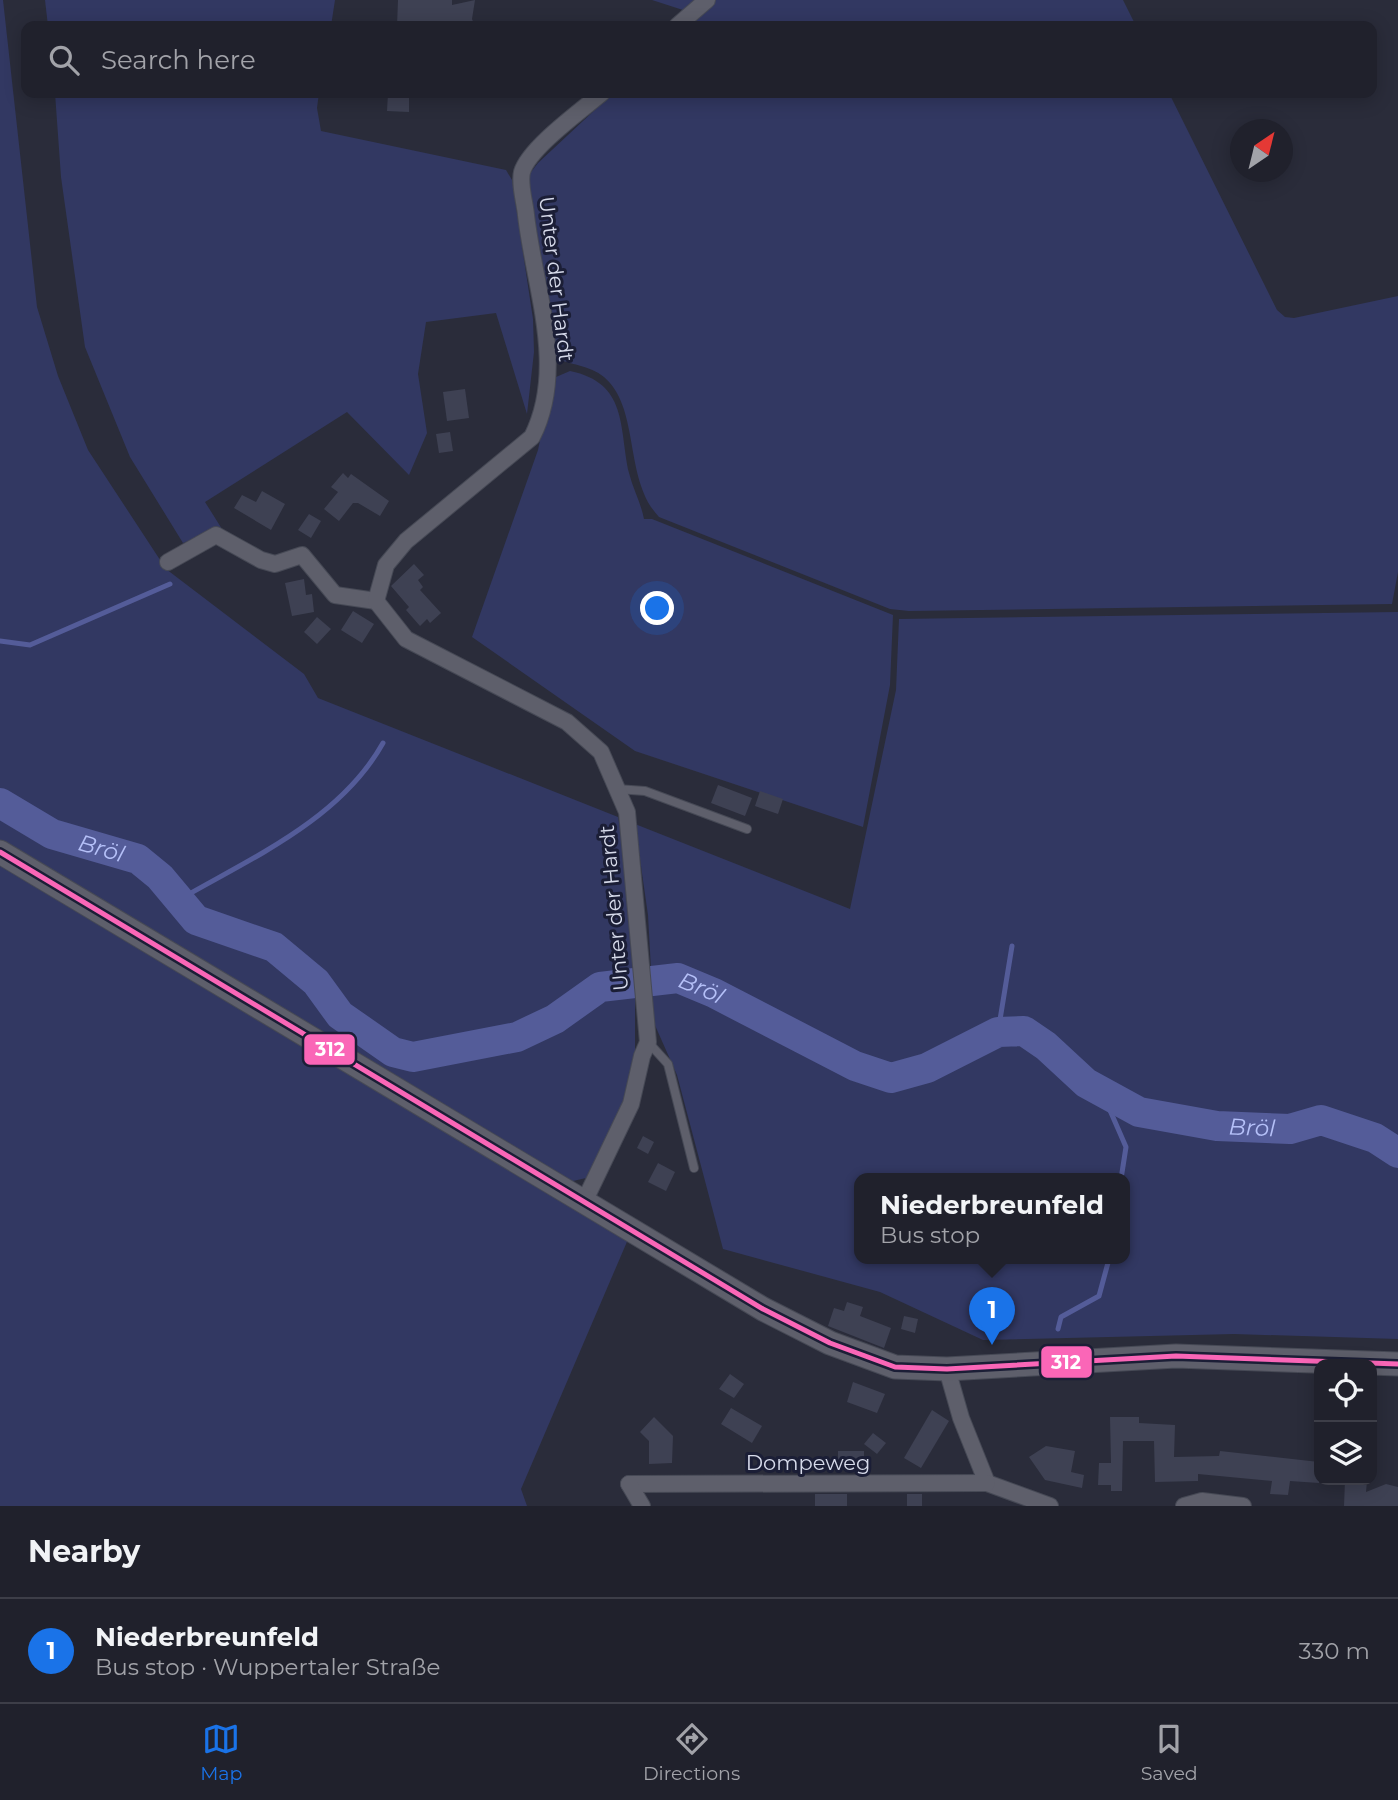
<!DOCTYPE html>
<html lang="en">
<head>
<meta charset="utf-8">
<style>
	:root { --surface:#20212c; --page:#282934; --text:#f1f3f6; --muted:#a2a3a9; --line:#3d3e48; --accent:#1a73e8 }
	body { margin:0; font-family:Montserrat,sans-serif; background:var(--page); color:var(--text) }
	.controls { position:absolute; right:21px; bottom:21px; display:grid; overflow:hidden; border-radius:14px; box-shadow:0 4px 18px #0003 }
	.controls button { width:63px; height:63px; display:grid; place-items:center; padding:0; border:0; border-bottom:2px solid var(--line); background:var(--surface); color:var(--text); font:35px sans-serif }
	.compass { position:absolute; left:1230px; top:119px; width:63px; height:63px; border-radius:50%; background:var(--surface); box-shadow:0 4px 18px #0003; rotate:35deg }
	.you { position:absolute; left:658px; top:609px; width:24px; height:24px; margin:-18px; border:5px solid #fff; border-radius:50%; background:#1a73e8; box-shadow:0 0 0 10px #1a73e833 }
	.badge { display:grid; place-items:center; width:46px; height:46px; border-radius:50%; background:var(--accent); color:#fff; font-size:23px; font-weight:700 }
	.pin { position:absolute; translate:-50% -58px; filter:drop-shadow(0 2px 4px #0008) }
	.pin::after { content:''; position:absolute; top:37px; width:24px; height:21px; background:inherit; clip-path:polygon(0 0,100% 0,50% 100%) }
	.popup { position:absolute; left:854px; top:1173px; width:276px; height:91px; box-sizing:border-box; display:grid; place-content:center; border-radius:14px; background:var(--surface); filter:drop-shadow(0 2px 5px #0005); font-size:23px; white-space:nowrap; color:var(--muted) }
	.popup b { font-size:26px; color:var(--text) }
	.popup::after { content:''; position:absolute; left:50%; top:100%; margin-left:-14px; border:14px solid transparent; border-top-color:var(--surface) }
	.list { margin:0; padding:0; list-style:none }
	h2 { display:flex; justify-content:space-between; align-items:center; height:91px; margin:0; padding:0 28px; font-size:30px }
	h2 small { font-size:23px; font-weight:400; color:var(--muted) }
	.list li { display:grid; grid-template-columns:46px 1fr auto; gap:21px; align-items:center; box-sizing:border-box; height:105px; padding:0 28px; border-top:2px solid var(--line) }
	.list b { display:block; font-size:26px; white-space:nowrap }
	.list p { margin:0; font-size:23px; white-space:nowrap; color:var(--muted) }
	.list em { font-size:23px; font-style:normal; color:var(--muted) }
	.icon { flex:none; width:38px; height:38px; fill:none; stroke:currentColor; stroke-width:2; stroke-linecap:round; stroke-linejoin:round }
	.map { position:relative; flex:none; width:1398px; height:1506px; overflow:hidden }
	.search { position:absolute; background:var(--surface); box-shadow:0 4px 18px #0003; left:21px; right:21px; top:21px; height:77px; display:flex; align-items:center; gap:18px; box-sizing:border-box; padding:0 24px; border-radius:14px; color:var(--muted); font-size:26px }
	.sheet { height:196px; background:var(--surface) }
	nav { display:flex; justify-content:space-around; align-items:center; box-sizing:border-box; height:98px; border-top:2px solid var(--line); background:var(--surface); font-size:19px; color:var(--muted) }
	nav a { display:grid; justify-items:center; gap:4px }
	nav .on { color:var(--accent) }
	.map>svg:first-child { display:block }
	.green { fill:#323862; fill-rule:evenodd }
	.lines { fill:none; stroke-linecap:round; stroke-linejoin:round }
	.stream { stroke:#545c99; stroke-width:5 }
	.river { stroke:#545c99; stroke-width:30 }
	.building { fill:#3e4153 }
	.service-casing { stroke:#464955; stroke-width:10 }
	.minor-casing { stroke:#464955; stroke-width:18 }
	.secondary-casing { stroke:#464955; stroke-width:25 }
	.service { stroke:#5e5f6b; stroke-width:8 }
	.minor { stroke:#5e5f6b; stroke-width:16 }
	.secondary { stroke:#5e5f6b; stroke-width:23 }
	.bus-1-casing { stroke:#1b1e36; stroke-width:10 }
	.bus-1 { stroke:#fa66b7; stroke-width:5 }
	.labels { text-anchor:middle; stroke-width:6; stroke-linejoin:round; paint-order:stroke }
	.street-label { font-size:21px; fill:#d6daea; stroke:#1b1e36 }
	.water-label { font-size:23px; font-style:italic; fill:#b5c0f8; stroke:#1b1e36 }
	.line-badge { stroke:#1b1e36; stroke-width:2.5 }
	.badge-label { font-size:19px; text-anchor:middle; font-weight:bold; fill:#fff }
</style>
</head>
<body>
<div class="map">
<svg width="1398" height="1506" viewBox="0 0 1398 1506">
	<rect width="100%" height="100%" fill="#2a2c3a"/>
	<g class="green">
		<path d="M0 0H3L37 307 58 376 88 450 166 569 304 674 318 698 618 817 628 873 635 979V1063L624 1103 586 1178 573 1181 557 1177 0 841Z"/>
		<path d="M45 0H335L331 26H48Z"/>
		<path d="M652 0H697L686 11Z"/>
		<path d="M713 0H1123L1136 26H685Z"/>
		<path d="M55 93H319L317 108 321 131 506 170 512 180 533 319 534 352 527 414 496 313 426 322 418 374 427 433 409 475 347 412 205 502 222 529 183 543 130 457 85 347 61 177Z"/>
		<path d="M613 93H1169L1277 310 1285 317 1294 318 1398 296V572L1392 604 909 611 890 609 659 517C623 479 641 409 604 377 590 365 569 365 553 357L528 192V176L538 163Z"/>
		<path d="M570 371C628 383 619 427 629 473 633 489 641 503 644 519H652L893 615 890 685 863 827 635 751 472 637 538 450 551 387 556 377Z"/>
		<path d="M1398 612V1339L1234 1334 983 1340 880 1292 723 1249 677 1075 654 1023 648 915 635 824 850 909 896 690 899 619ZM859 1179H1125V1259H859Z"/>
		<path d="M0 863 287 1038 629 1237 521 1489 527 1506H0Z"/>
	</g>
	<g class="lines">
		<g class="stream">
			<path d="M0 641 30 645 170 584"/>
			<path d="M177 901C251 858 340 820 383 743"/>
			<path d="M998 1032 1012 946"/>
			<path d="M1102 1092 1126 1147 1121 1179"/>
			<path d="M1058 1329 1061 1317 1099 1296 1109 1259"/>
		</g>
		<path class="river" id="s1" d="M0 803 52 834 138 859 160 877 196 920 274 947 316 982 340 1015 393 1052 413 1057 517 1037 555 1019 600 987 678 978 714 993 855 1066 891 1078 927 1068 998 1032 1024 1031 1046 1046 1086 1083 1139 1112 1217 1126 1290 1129 1321 1120 1375 1138 1398 1153"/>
	</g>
	<g class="building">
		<path d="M398 0H452V5L475 0 472 19 475 26H397Z"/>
		<path d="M388 93H409V112L387 111Z"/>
		<path d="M465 389 469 418 447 421 443 392Z"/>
		<path d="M450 432 453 451 439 453 436 434Z"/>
		<path d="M343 473 348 478 351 474 389 501 380 516 358 503H353L339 521 324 509 338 492 331 487Z"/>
		<path d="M262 491 285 504 271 530 234 508 242 495 256 502Z"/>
		<path d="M309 514 321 521 311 538 298 530Z"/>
		<path d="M414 564 424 575 418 580 423 587 420 590 441 613 430 623 427 619 420 626 406 610 409 607 391 586Z"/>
		<path d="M304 579 306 595 312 594 314 612 292 616 285 583Z"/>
		<path d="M353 611 374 624 362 643 341 630Z"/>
		<path d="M317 617 331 629 317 644 304 632Z"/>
		<path d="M718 785 752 798 745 816 711 803Z"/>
		<path d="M760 791 783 799 778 814 755 806Z"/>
		<path d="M643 1136 654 1142 648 1154 637 1148Z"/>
		<path d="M658 1163 675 1172 666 1191 648 1182Z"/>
		<path d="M847 1302 863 1307 860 1316 891 1328 884 1348 828 1326 834 1308 844 1311Z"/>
		<path d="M904 1316 918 1319 915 1333 901 1329Z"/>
		<path d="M730 1374 744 1384 734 1398 719 1389Z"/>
		<path d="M853 1382 885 1394 877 1413 847 1402Z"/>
		<path d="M731 1408 762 1426 752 1443 721 1424Z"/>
		<path d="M932 1410 949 1421 921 1468 904 1458Z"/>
		<path d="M654 1417 673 1436 672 1463 649 1464V1441L640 1432Z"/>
		<path d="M1110 1417H1139V1423L1175 1425 1174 1457 1219 1456 1220 1451 1319 1462V1483L1290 1481 1288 1495 1270 1494 1272 1481 1198 1474V1481L1155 1482 1154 1441H1123L1122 1491H1111V1485H1098L1099 1463H1111Z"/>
		<path d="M873 1433 886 1443 877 1454 864 1444Z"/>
		<path d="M1046 1446 1075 1451 1071 1472 1084 1475 1082 1488 1045 1480 1029 1457Z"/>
		<rect x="838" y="1451" width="26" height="18"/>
		<path d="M1345 1480 1367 1481 1366 1492 1386 1484 1398 1487V1506H1344Z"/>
		<rect x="815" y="1494" width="32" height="12"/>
		<rect x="907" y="1494" width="15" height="12"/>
	</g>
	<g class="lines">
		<g class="service-casing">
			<g id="service">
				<path d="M617 789 645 791 747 829"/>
				<path d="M648 1042 668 1064 694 1168"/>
			</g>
		</g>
		<g class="minor-casing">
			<g id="minor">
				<path d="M677 26 707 0"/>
				<path d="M168 562 216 535 261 560 275 564 302 555 335 595 376 601"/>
				<path d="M584 1202 631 1104 642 1056 648 1042 627 812 601 752 567 722 406 639 376 601 386 565 406 541 532 437C567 368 534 287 526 215 525 203 519 184 522 172 529 148 582 110 602 93"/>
				<path d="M947 1369 961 1418 987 1483 1050 1506"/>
				<path d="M629 1484 987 1483"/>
				<path d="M629 1484 642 1506"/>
				<path d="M1184 1506 1202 1501 1243 1506"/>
			</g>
		</g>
		<g class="secondary-casing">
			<path id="secondary" d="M0 852 763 1309 830 1343 895 1367 947 1369 1176 1356 1398 1364"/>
		</g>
		<use href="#service" class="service"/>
		<use href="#minor" class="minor"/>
		<use href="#secondary" class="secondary"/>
		<g class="bus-1-casing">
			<path id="bus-1" d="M0 852 763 1309 830 1343 895 1367 947 1369 1176 1356 1398 1364"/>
		</g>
		<use href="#bus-1" class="bus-1"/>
	</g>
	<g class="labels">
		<g class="street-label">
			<text transform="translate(556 279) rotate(83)" y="7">Unter der Hardt</text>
			<text transform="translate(614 908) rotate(-95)" y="7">Unter der Hardt</text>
			<text x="808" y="1470">Dompeweg</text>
		</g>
		<g class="water-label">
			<text dy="8" stroke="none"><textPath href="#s1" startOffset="112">Bröl</textPath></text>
			<text dy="8" stroke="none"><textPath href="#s1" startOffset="805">Bröl</textPath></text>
			<text dy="8" stroke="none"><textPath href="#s1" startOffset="1414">Bröl</textPath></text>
		</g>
	</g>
	<g class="line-badge">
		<rect x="303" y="1033" width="53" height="33" rx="7" fill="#fa66b7"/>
		<rect x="1040" y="1345" width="53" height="34" rx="7" fill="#fa66b7"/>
	</g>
	<g class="badge-label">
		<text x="330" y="1056">312</text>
		<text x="1066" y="1369">312</text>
	</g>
</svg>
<div class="controls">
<button><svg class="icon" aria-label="locate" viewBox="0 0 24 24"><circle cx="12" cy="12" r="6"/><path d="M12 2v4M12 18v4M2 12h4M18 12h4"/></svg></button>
<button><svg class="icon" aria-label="layers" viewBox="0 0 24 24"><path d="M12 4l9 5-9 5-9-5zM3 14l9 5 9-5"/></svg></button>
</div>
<svg class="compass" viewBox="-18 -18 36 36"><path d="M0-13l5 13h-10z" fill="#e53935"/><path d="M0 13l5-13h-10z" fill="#a2a3a9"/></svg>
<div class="you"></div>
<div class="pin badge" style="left:992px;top:1345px">1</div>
<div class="popup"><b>Niederbreunfeld</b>Bus stop</div>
<div class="search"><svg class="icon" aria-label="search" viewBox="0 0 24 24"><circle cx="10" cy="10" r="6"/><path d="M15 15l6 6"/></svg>Search here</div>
</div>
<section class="sheet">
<h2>Nearby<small></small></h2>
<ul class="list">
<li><span class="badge">1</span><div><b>Niederbreunfeld</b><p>Bus stop · Wuppertaler Straße</p></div><em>330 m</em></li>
</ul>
</section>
<nav>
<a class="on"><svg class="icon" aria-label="map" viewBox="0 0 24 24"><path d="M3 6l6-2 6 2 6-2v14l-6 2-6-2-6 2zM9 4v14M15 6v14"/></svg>Map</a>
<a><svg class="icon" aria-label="directions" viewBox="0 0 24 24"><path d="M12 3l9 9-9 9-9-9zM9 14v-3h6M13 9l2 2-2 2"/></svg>Directions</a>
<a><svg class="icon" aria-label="saved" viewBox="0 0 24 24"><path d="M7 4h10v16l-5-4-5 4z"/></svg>Saved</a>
</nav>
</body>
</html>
